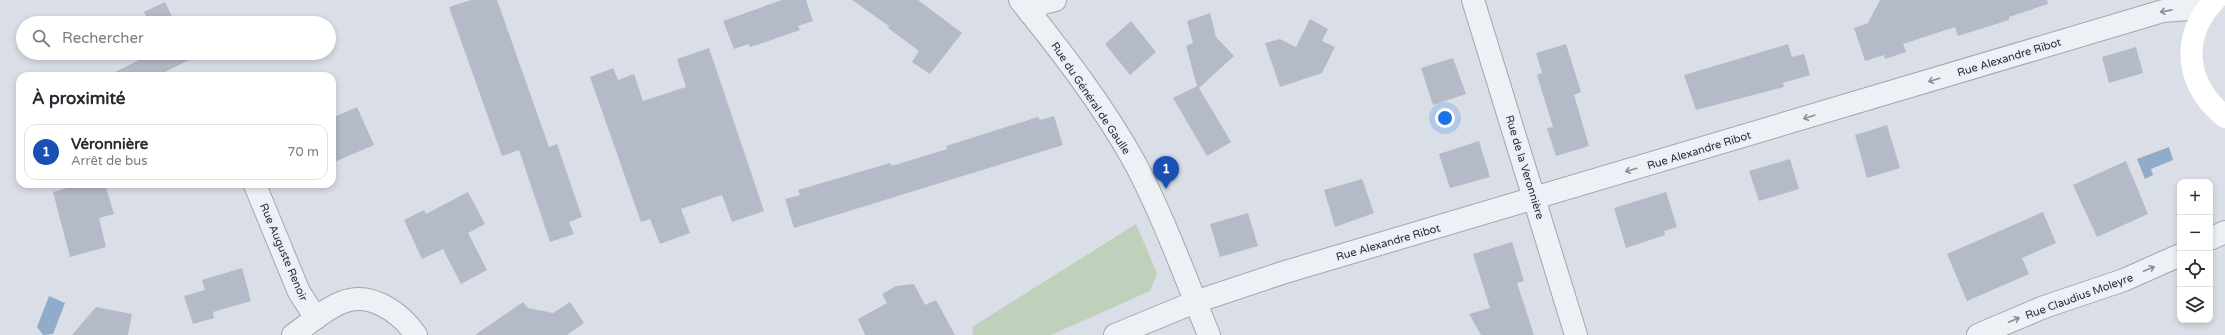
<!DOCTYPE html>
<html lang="fr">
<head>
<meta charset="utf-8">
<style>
	:root { --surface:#fff; --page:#f2f2f3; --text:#2b2b33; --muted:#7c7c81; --line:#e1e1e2; --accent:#0b8043 }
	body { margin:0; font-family:"Varela Round",sans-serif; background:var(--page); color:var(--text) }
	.controls { position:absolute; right:12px; bottom:12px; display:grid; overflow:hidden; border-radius:8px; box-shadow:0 2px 6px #0003 }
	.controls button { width:36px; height:36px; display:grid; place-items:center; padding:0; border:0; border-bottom:1px solid var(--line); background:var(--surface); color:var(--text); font:20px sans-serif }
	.you { position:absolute; left:1445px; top:118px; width:14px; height:14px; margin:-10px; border:3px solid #fff; border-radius:50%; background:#1a73e8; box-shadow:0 0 0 6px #1a73e833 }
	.badge { display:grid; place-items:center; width:26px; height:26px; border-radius:50%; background:var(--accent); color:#fff; font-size:13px; font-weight:700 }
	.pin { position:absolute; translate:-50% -33px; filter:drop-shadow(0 1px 2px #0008) }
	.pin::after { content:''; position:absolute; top:21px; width:14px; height:12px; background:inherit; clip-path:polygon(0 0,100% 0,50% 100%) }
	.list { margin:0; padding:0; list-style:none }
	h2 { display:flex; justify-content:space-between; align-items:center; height:52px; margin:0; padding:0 16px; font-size:17px }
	h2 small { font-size:13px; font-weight:400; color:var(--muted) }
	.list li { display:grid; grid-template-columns:26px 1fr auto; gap:12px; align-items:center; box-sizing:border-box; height:56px; margin:0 8px 8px; padding:0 8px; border:1px solid var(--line); border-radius:12px }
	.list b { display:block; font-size:15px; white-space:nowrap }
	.list p { margin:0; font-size:13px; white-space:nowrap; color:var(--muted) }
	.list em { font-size:13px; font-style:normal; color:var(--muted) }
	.icon { flex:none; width:22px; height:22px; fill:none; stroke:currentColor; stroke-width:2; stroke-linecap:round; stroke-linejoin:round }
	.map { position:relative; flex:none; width:2225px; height:335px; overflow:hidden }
	.search { position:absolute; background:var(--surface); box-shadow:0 2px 6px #0003; left:16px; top:16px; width:320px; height:44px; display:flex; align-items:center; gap:10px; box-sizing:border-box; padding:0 14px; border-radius:22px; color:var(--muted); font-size:15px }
	.panel { position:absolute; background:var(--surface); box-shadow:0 2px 6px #0003; left:16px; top:72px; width:320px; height:116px; border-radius:12px }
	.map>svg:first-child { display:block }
	.green { fill:#c0d1bb }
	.water { fill:#91abcb }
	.building { fill:#b4bac7 }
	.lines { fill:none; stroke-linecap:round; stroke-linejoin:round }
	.minor-casing { stroke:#a0a6b1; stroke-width:24 }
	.tertiary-casing { stroke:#a0a6b1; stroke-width:24 }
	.minor { stroke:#edf0f5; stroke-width:22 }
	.tertiary { stroke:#edf0f5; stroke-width:22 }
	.secondary { stroke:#fff; stroke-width:22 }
	.oneway { stroke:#888e9a }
	.labels { text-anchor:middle; stroke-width:3.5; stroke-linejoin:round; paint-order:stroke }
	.street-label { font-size:11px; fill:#242c3e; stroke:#eaeef5 }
</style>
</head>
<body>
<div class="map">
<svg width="2225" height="335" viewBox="0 0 2225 335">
	<rect width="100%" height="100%" fill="#dadfe7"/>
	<path class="green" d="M1136 224 1157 273 1150 291 1051 335H973L972 327Z"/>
	<g class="water">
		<path d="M2169 147 2173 160 2151 169 2153 175 2145 179 2137 159Z"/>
		<path d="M49 296 65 303 53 334 43 335 37 327Z"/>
	</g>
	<g class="building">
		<path d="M471 0H497L549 147 557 144 582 217 569 222 574 234 550 242 519 150 502 156 449 7Z"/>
		<path d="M782 0H806L813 21 798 26 800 30 763 43 750 47 748 44 734 49 723 21Z"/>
		<path d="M852 0H918L962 33 930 74 912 62 919 51 888 28 889 26Z"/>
		<path d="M1880 0H2047L2048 4 2009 17V20L1958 36 1955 27 1903 44 1906 52 1885 59 1884 55 1865 61 1854 28 1868 23Z"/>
		<path d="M165 2 175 23H149L144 12Z"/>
		<path d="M1210 13 1216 37 1234 56 1199 88 1231 142 1207 156 1173 98 1197 86 1186 46 1193 43 1187 21Z"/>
		<path d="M1310 19 1328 29 1322 41 1335 47 1322 73 1280 87 1265 43 1280 39 1296 47Z"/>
		<path d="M1131 21 1156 52 1130 75 1105 44Z"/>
		<path d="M1566 44 1581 92 1574 95 1589 146 1556 156 1547 128 1553 127 1537 75 1542 73 1536 53Z"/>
		<path d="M1788 44 1792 57 1804 54 1810 75 1783 83 1784 87 1696 110 1684 75Z"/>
		<path d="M2136 47 2143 73 2109 83 2102 57Z"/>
		<path d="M709 48 764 211 732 222 722 195 681 209 690 233 660 244 650 219 641 222 590 77 613 68 618 80 634 74 643 101 686 87 677 59Z"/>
		<path d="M153 53H190L193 58 157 76H107Z"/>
		<path d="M1453 58 1466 94 1433 105 1421 68Z"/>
		<path d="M357 107 374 145 332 163V118Z"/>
		<path d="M1054 116 1063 145 794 228 785 199 800 195 798 190 890 163 892 166 947 149 946 146 1038 117 1040 120Z"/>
		<path d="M1887 125 1900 168 1867 178 1855 135Z"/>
		<path d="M1479 141 1490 177 1450 188 1439 154Z"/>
		<path d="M1790 159 1799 189 1759 201 1749 171Z"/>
		<path d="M2126 161 2148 214 2097 237 2073 185Z"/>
		<path d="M1362 179 1374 213 1335 227 1324 190Z"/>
		<path d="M83 184H105L114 214 99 218 106 247 70 257 53 192Z"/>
		<path d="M468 192 485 224 468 233 487 270 461 284 443 249 422 259 404 220 424 210 426 214Z"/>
		<path d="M1666 192 1677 227 1664 231 1665 235 1626 248 1614 208Z"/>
		<path d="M2043 212 2056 243 2022 258 2029 274 1967 301 1947 254Z"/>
		<path d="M1248 213 1258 246 1220 257 1210 224Z"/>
		<path d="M1512 242 1524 281 1517 283 1534 335H1481L1469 314 1490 308 1473 254Z"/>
		<path d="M242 268 251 301 213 312 214 318 193 324 184 296 205 290 202 280Z"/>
		<path d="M914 284 925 305 936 300 955 335H865L858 319 887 303 882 294 896 286Z"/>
		<path d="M523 302 528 308 553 313 570 302 584 323 567 335H475Z"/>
		<path d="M96 307 132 314 128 335H72Z"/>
	</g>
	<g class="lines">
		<g class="minor-casing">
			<g id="minor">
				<path d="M1473 0 1576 335"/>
				<path d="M1030 13 1043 3 1055 0"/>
				<path d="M255 185 299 292 316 318"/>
				<path d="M2210 239 2225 232"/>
				<path d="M293 335C309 324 324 309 343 302 371 291 401 313 416 335"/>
				<path d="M1115 335 1195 302 1282 273 2163 11 2188 9 2204 12"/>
				<path d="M1978 335 2044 307 2124 280 2180 255"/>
			</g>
		</g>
		<g class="tertiary-casing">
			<path id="tertiary" d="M1020 0C1061 51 1103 105 1135 163 1164 218 1185 277 1209 335"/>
		</g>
		<use href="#minor" class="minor"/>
		<use href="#tertiary" class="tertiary"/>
		<path class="secondary" d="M2215 0C2179 38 2186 85 2225 117"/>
	</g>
	<defs><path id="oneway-shaft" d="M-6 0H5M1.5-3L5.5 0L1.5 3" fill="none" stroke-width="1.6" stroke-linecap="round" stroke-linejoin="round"/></defs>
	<g class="oneway">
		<use href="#oneway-shaft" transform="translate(2166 11) rotate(169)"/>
		<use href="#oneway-shaft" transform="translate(1934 80) rotate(163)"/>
		<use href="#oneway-shaft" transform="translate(1809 117) rotate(163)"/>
		<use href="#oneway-shaft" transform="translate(1631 170) rotate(163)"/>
		<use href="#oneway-shaft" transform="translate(2149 269) rotate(-23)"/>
		<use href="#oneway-shaft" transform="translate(2014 320) rotate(-23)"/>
	</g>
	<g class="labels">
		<g class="street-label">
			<text transform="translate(2009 57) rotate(-17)" y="4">Rue Alexandre Ribot</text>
			<text transform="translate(1091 98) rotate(56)" y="4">Rue du Général de Gaulle</text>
			<text transform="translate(1699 150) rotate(-17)" y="4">Rue Alexandre Ribot</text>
			<text transform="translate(1525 167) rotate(73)" y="4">Rue de la Veronnière</text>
			<text transform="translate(1388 242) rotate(-16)" y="4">Rue Alexandre Ribot</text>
			<text transform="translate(284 252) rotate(67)" y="4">Rue Auguste Renoir</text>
			<text transform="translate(2079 296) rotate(-20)" y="4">Rue Claudius Moleyre</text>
		</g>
	</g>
</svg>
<div class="controls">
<button>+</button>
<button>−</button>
<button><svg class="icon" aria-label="locate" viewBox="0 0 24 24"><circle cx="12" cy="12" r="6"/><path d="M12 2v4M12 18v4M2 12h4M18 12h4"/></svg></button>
<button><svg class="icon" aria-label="layers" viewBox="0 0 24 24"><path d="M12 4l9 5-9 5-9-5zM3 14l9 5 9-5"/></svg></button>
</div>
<div class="you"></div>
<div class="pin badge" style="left:1166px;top:189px;background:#1a4fb4">1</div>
<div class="search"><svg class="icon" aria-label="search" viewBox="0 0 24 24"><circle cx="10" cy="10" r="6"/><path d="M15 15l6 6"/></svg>Rechercher</div>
<section class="panel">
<h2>À proximité<small></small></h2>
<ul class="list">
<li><span class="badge" style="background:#1a4fb4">1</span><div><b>Véronnière</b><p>Arrêt de bus</p></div><em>70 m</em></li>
</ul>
</section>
</div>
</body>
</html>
